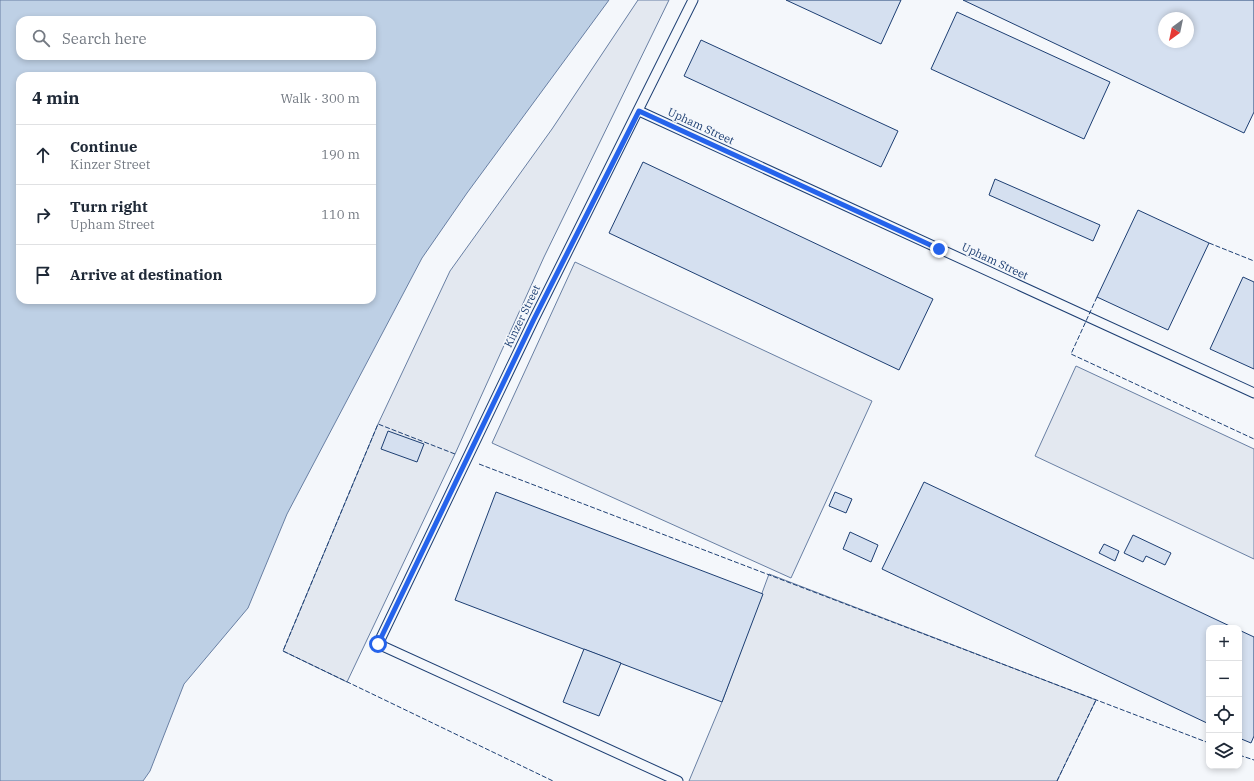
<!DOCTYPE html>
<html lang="en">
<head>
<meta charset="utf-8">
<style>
	:root { --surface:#fff; --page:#f2f2f3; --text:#1f2937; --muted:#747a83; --line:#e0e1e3 }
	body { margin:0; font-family:"IBM Plex Serif",serif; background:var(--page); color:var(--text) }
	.controls { position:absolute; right:12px; bottom:12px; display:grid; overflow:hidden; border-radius:8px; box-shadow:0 2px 6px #0003 }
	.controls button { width:36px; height:36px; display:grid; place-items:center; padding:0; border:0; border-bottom:1px solid var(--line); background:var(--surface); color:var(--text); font:20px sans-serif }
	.compass { position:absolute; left:1158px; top:12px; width:36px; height:36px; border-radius:50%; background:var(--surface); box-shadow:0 2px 6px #0003; rotate:213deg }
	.stop { position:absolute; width:12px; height:12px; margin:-9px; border:3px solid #2563eb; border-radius:50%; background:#fff }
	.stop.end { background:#2563eb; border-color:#fff; box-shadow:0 1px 4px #0008 }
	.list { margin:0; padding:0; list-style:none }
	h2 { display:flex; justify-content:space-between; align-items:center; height:52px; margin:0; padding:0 16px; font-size:17px }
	h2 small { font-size:13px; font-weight:400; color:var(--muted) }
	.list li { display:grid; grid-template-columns:26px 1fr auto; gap:12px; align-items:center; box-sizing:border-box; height:60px; padding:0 16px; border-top:1px solid var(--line) }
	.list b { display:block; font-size:15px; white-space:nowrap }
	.list p { margin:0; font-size:13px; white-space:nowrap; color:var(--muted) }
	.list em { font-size:13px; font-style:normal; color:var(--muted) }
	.icon { flex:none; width:22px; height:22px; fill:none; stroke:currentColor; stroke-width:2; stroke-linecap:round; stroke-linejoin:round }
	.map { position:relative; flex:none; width:1254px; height:781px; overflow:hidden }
	.search { position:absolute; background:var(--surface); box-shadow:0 2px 6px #0003; left:16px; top:16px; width:360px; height:44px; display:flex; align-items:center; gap:10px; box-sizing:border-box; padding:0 14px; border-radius:12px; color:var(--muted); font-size:15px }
	.panel { position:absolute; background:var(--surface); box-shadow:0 2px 6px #0003; left:16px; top:72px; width:360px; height:232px; border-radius:12px }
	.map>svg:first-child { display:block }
	.parking { fill:#e3e8f0; stroke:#687fa3 }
	.water { fill:#bed0e5; stroke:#687fa3; fill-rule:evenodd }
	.building { fill:#d5e0f0; stroke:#1d3f73; fill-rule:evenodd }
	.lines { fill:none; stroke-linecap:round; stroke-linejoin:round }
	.service-casing { stroke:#1d3f73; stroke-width:11 }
	.service { stroke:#f4f7fb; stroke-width:9 }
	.fence { stroke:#1d3f73; stroke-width:1; stroke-dasharray:5 2; stroke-linecap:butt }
	.route { stroke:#2563eb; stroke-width:5 }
	.labels { text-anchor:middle; stroke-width:3; stroke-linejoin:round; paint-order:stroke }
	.street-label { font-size:11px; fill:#1d3f73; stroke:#f4f7fb }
</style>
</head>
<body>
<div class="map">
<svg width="1254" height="781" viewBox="0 0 1254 781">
	<rect width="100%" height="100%" fill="#f4f7fb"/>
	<g class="parking">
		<path d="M638 0H669L544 257 455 454 347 682 283 651 378 424 450 271 552 129Z"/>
		<path d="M575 262 872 401 791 578 492 443Z"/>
		<path d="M1076 366 1254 449V559L1035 456Z"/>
		<path d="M769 574 1096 700 1057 781H689L722 702Z"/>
	</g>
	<path class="water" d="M0 0H609L467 193 422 258 287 514 248 608 184 684 150 771 143 781H0ZM20 20H372V56H20ZM20 76H372V300H20Z"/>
	<g class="building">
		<path d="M786 0H901L881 44Z"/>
		<path d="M963 0H1254V112L1244 133ZM1164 18H1188V42H1164Z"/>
		<path d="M957 12 1110 82 1084 139 931 69Z"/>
		<path d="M701 40 898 131 881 167 684 76Z"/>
		<path d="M643 162 933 299 899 370 609 233Z"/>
		<path d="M995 179 1100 225 1093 241 989 195Z"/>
		<path d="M1138 210 1209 243 1168 330 1097 297Z"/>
		<path d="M1243 277 1254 282V369L1210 349Z"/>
		<path d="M388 431 424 444 417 462 381 449Z"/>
		<path d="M924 482 1234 628H1209V724L882 569Z"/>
		<path d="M496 492 763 594 722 702 455 600Z"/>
		<path d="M835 492 852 499 846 513 829 506Z"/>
		<path d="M850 532 878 545 871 562 843 549Z"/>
		<path d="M1133 535 1171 553 1165 565 1146 556 1143 562 1124 553Z"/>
		<path d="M1104 544 1119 551 1115 561 1099 553Z"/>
		<path d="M1239 630 1254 637V736L1251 743 1239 738Z"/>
		<path d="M584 649 621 663 599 716 563 702Z"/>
	</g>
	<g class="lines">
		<g class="service-casing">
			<g id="service">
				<path d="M639 111 1254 393"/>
				<path d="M678 781 378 644 534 319 693 0"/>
			</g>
		</g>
		<use href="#service" class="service"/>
		<g class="fence">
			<path d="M1209 243 1254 261"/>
			<path d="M1097 297 1071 354 1254 439"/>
			<path d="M455 454 378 424 283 651 553 781"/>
			<path d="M479 464 1209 743"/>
			<path d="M1239 755 1254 760"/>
			<path d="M1057 781 1096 700"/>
		</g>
	</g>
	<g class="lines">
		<path class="route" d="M378 644 534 319 639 111 939 249"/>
	</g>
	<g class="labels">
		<g class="street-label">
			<text transform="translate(701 126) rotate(25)" y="4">Upham Street</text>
			<text transform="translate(995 261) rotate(25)" y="4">Upham Street</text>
			<text transform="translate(522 316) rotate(-64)" y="4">Kinzer Street</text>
		</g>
	</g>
</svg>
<div class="controls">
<button>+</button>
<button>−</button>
<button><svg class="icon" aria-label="locate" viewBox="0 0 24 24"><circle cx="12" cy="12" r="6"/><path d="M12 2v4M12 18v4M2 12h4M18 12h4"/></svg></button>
<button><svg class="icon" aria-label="layers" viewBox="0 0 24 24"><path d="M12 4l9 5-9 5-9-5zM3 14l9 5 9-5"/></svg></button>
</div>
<svg class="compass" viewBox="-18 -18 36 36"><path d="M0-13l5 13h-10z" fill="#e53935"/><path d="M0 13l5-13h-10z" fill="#747a83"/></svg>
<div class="stop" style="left:378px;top:644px"></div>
<div class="stop end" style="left:939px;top:249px"></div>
<div class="search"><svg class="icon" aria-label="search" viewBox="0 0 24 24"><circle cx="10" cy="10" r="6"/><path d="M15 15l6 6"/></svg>Search here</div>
<section class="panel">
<h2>4 min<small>Walk · 300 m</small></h2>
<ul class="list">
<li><svg class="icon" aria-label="ahead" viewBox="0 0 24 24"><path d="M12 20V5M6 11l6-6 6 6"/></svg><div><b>Continue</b><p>Kinzer Street</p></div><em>190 m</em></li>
<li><svg class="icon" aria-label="right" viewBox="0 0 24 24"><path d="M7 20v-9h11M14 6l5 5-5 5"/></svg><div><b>Turn right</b><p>Upham Street</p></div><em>110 m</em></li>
<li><svg class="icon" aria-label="arrive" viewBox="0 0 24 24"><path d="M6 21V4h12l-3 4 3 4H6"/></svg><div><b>Arrive at destination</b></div></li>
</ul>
</section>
</div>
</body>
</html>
